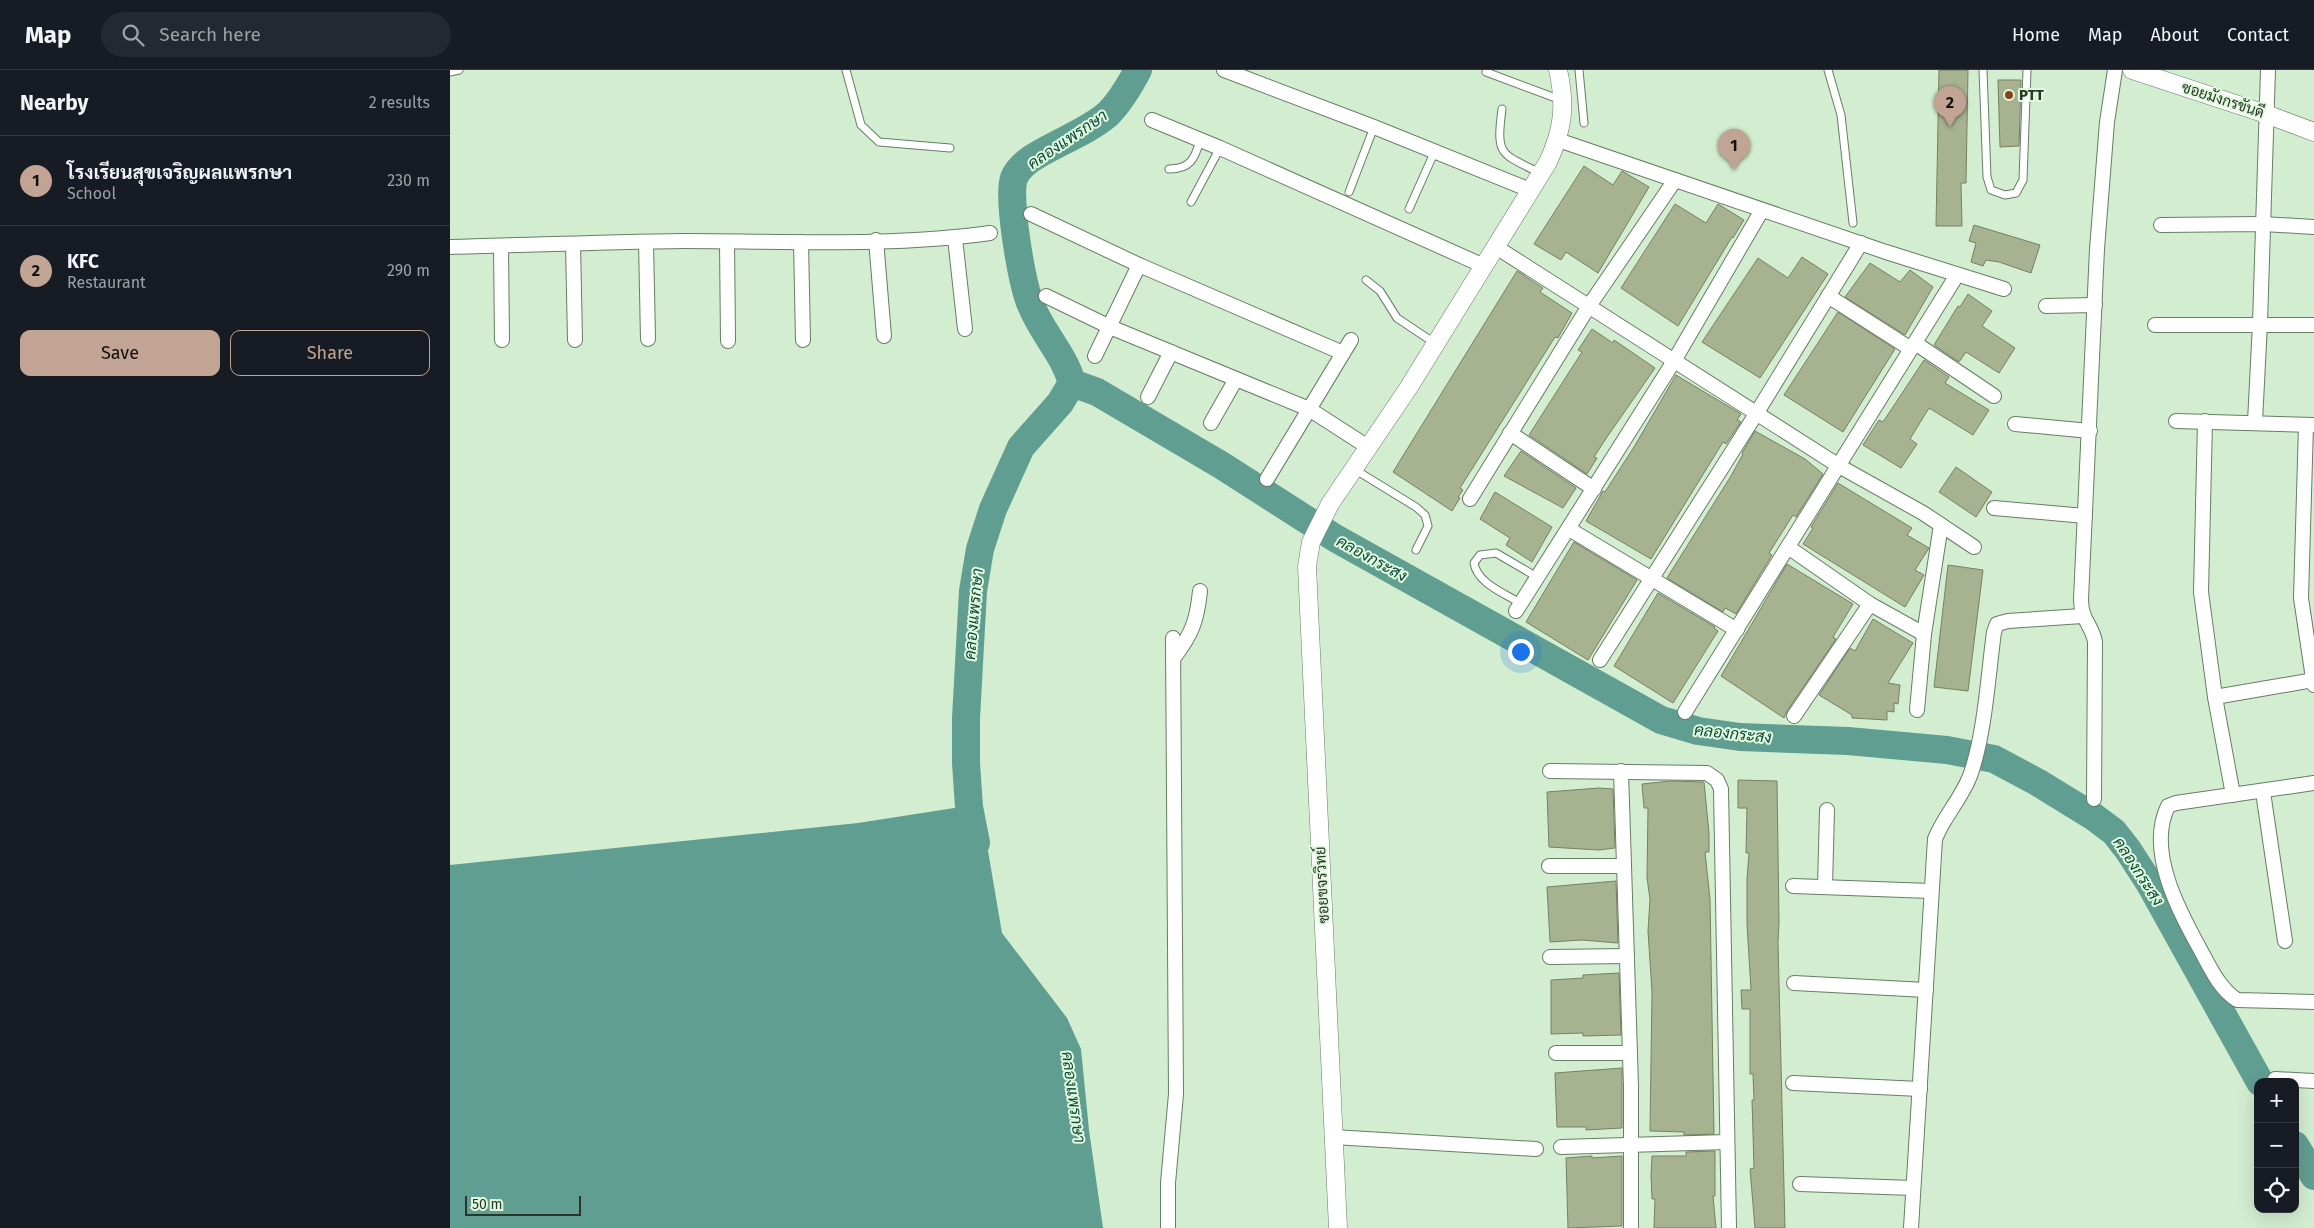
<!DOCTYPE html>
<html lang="en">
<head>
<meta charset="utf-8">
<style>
	:root { --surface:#171b24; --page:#242831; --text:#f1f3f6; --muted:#9ea1a6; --line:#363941; --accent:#c1a493 }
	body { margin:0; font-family:"Fira Sans",Sarabun,sans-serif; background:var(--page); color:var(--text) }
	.controls { position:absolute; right:15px; bottom:15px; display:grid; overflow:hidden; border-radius:10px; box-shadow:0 5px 20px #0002 }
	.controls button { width:45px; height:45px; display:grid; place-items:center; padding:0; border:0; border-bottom:1px solid var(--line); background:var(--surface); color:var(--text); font:25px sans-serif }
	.scale { position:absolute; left:15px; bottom:12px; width:116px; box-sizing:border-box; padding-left:5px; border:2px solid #2b352a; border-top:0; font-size:14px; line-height:18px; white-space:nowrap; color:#2b352a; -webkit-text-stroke:4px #dffadc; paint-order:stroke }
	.you { position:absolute; left:1070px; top:581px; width:18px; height:18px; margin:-12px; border:4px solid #fff; border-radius:50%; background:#1a73e8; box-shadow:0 0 0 8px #1a73e833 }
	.badge { display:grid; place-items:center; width:32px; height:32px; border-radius:50%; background:var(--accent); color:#111; font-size:16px; font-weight:700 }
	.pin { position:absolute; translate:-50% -41px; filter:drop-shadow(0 1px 2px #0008) }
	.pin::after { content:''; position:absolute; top:26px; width:18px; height:15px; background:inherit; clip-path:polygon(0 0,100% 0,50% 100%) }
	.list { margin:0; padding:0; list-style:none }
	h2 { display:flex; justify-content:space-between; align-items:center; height:65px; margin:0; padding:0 20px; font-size:21px }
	h2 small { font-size:16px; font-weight:400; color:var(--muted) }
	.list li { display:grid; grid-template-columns:32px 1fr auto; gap:15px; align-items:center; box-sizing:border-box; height:90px; padding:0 20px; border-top:1px solid var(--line) }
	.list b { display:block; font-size:19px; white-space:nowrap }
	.list p { margin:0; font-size:16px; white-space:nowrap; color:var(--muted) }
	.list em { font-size:16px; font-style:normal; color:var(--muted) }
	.actions { display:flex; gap:10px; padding:15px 20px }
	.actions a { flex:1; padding:11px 0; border:1px solid var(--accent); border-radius:10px; text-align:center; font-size:18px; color:var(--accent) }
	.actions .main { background:var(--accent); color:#111 }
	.icon { flex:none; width:28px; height:28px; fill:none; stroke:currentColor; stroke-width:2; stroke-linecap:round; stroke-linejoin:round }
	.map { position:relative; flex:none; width:1864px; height:1158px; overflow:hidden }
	header { display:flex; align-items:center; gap:30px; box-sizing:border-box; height:70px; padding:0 25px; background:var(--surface); border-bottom:1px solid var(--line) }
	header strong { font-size:24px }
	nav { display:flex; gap:28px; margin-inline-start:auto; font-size:18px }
	.search { width:350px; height:45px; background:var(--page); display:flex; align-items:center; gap:12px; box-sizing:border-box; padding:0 18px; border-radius:28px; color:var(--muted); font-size:19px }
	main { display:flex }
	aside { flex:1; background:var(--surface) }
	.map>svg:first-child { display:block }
	.water { fill:#619e92 }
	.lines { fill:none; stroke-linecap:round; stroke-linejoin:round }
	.river { stroke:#619e92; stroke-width:28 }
	.building { fill:#a6b290; stroke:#768262 }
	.service-casing { stroke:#667e64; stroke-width:9 }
	.minor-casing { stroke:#667e64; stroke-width:16 }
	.tertiary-casing { stroke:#667e64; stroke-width:19 }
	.service { stroke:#fff; stroke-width:7 }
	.minor { stroke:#fff; stroke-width:14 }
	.tertiary { stroke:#fff; stroke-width:18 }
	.poi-dot { fill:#874319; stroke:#dffadc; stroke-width:2 }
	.labels { text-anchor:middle; stroke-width:4; stroke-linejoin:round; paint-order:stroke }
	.poi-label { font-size:15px; font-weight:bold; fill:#2b352a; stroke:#dffadc; text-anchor:start }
	.street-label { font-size:15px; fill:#2b352a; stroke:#dffadc }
	.water-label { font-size:16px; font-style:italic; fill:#10483f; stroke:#dffadc }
</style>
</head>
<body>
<header>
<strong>Map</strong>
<div class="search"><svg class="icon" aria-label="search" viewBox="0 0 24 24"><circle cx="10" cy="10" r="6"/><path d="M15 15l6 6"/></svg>Search here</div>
<nav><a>Home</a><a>Map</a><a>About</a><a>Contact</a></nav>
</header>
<main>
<aside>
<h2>Nearby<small>2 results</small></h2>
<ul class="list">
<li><span class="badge">1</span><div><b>โรงเรียนสุขเจริญผลแพรกษา</b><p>School</p></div><em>230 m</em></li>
<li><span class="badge">2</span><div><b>KFC</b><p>Restaurant</p></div><em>290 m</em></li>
</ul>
<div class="actions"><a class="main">Save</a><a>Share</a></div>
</aside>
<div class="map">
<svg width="1864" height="1158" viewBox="0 0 1864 1158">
	<rect width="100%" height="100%" fill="#d2edcf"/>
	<path class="water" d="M530 734 552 863 617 948 631 979 639 1060 653 1158H0V795L408 753Z"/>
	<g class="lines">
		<g class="river">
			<path d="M622 313 647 322 771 395 885 468 1211 650 1248 661 1290 667 1398 671 1497 680 1544 689 1587 712 1644 747 1664 762 1678 780 1700 814 1810 1012"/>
			<path d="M526 773 519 737 516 693V648L523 521 530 479 543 439 571 377 610 333 622 313C614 284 592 263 581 235 572 215 557 127 564 108 568 98 580 89 589 84 611 71 638 61 658 44 670 32 680 15 688 0"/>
			<path d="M1845 1075 1864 1106"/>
		</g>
	</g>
	<g class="building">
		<path d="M1489 0H1518L1516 113H1511L1512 156H1486Z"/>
		<path d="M1548 10H1571L1569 76 1550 77Z"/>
		<path d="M1134 96 1163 115 1172 101 1199 117 1148 203 1116 182 1111 190 1084 174Z"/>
		<path d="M1225 134 1256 153 1268 134 1294 150 1283 168 1282 167 1228 256 1171 218Z"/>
		<path d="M1524 155 1590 175 1581 203 1549 192 1536 190 1533 196 1521 192 1526 173 1519 171Z"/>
		<path d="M1352 187 1378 204 1310 308 1252 272 1308 188 1338 208Z"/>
		<path d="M1420 193 1450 212 1460 200 1483 217 1455 265 1395 227Z"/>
		<path d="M1067 201 1093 218 1090 222 1122 243 1108 268 1105 267 1010 418 1013 420 1008 427 1010 428 1002 441 943 402Z"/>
		<path d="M1518 224 1542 241 1532 256 1565 278 1549 303 1516 282 1509 292 1484 275 1508 236 1510 237Z"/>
		<path d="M1388 242 1445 279 1393 362 1334 325Z"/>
		<path d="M1142 259 1163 273 1164 270 1205 298 1157 367 1144 387 1147 388 1137 404 1079 365 1132 282 1128 280Z"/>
		<path d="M1474 290 1499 307 1495 313 1539 340 1523 365 1479 338 1460 369 1467 374 1451 398 1413 375 1429 350 1433 352Z"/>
		<path d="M1226 305 1291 344 1287 350 1291 352 1276 374 1273 372 1201 489 1136 451 1153 421 1155 422 1184 377Z"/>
		<path d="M1305 361 1355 389 1373 404 1346 447 1343 445 1319 483 1322 485 1286 544 1275 538 1273 542 1217 508 1281 406 1293 384 1292 383Z"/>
		<path d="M1071 381 1126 418 1113 438 1054 406Z"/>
		<path d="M1506 397 1542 422 1526 447 1489 422Z"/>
		<path d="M1388 413 1462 458 1457 465 1479 478 1465 500 1474 505 1455 537 1353 474 1363 458 1361 457Z"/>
		<path d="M1045 422 1102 457 1082 492 1056 475 1060 468 1030 449Z"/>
		<path d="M1124 472 1187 510 1138 590 1076 552Z"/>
		<path d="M1337 494 1403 534 1383 567 1386 569 1337 641 1334 648 1271 606Z"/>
		<path d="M1498 495 1533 500 1518 621 1484 617Z"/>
		<path d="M1208 523 1265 557 1264 558 1268 561 1223 633 1164 596Z"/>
		<path d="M1423 549 1463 573 1438 613 1450 615 1448 634 1444 633V642L1437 641V650L1402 648V645L1369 625 1400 578 1405 581Z"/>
		<path d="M1288 710 1327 711 1329 852 1328 872 1335 1158H1305L1300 1099 1304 1098 1302 1030H1304L1303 1004H1300V939H1292L1291 920H1301L1297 854V809L1299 783H1296L1297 738H1288Z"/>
		<path d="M1220 711 1254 712 1259 763V782H1255L1260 829 1264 1064 1234 1065V1062L1200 1061 1202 922 1198 861 1200 829 1197 808 1198 738H1194L1192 714Z"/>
		<path d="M1149 718 1163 719 1165 778 1149 780 1099 777 1097 722Z"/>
		<path d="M1166 811 1168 873 1132 870 1100 872 1097 817Z"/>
		<path d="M1169 903 1171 965 1133 966V963L1101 964V910L1133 908V905Z"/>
		<path d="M1172 998V1058L1136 1060V1057H1107L1105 1003Z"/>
		<path d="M1265 1081V1126H1263L1266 1158H1204L1205 1129H1202L1201 1106 1202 1086H1236V1082Z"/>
		<path d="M1142 1086V1088L1172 1086V1156L1118 1158 1116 1088Z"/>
	</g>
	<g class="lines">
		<g class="service-casing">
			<g id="service">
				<path d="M396 0 411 55 429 72 500 78"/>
				<path d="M1129 0 1134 53"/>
				<path d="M1378 0 1391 45 1403 153"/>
				<path d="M1533 0 1537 107 1541 120 1555 125 1566 123 1573 110 1577 0"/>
				<path d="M0 2 9 0"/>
				<path d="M1036 2 1111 30"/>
				<path d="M1052 39C1046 86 1050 83 1090 103"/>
				<path d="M719 99C740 99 745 89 750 70"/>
				<path d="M899 122 924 57"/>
				<path d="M741 132 770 78"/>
				<path d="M959 139 984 83"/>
				<path d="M916 210 930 221 947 248 986 274"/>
				<path d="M904 399 966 437 975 445 978 456 966 480"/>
				<path d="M1070 533C1054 523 1027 513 1024 493L1030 485 1046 483 1087 507"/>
			</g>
		</g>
		<g class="minor-casing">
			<g id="minor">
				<path d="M774 0 924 57 1080 120"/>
				<path d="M702 50 770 78 1034 196"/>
				<path d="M1108 70 1436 182 1554 219"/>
				<path d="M581 144 689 195 893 283"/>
				<path d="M1711 155 1813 154 1864 157"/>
				<path d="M505 168 515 259"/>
				<path d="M426 170 434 266"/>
				<path d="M196 172 198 269"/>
				<path d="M277 172 278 271"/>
				<path d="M351 172 353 270"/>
				<path d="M123 174 125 270"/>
				<path d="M51 176 52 270"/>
				<path d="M0 177C78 175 156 172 234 171 336 171 439 177 540 163"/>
				<path d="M1046 177 1389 396 1473 443 1524 477"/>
				<path d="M596 226 660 257 859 339 918 377"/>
				<path d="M1378 226 1461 279"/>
				<path d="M1596 236 1645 235"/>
				<path d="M1705 255H1864"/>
				<path d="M1465 273 1544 326"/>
				<path d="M645 286 689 195"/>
				<path d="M698 327 721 282"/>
				<path d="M1726 351 1864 355"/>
				<path d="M1755 351 1751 522 1765 627 1783 725"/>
				<path d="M1805 352 1810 253 1818 0"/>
				<path d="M761 353 786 309"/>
				<path d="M1565 354 1640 361"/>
				<path d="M1856 355 1851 528 1864 615"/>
				<path d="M1060 363 1144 419"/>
				<path d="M817 409 901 270"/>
				<path d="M1020 429 1139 236 1225 110"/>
				<path d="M1544 438 1635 446"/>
				<path d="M1119 459 1287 560"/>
				<path d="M1338 477 1420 534 1474 564"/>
				<path d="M1066 541 1224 291 1312 140"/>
				<path d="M723 589C742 564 747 551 750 521"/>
				<path d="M1150 590 1306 344 1411 173"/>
				<path d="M1765 627 1864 610"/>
				<path d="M1467 640 1474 564 1491 455"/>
				<path d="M1235 642 1507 205"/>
				<path d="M1344 646 1420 534"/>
				<path d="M1100 701 1257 703 1267 710 1271 719 1279 1158"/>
				<path d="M1171 701 1181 1016V1158"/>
				<path d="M1864 713 1726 733 1718 736C1696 781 1729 841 1751 881 1761 899 1769 918 1787 930L1864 932"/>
				<path d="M1813 722 1835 871"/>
				<path d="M1644 729 1645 572C1642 554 1631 551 1631 529L1647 179 1657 52 1665 0"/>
				<path d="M1099 796H1174"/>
				<path d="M1343 816 1481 821"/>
				<path d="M1375 817 1377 740"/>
				<path d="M1100 887 1177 886"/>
				<path d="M1344 913 1476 920"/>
				<path d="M1106 983H1180"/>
				<path d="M1825 1009 1864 1011"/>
				<path d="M1343 1013 1470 1019"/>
				<path d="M883 1067 1086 1079"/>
				<path d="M1111 1077 1277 1072"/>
				<path d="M1350 1114 1463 1118"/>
				<path d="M718 1158V1113L726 1024 723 568"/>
				<path d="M1461 1158 1485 769C1494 746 1510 731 1520 706 1535 664 1538 606 1544 562L1547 554 1558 551 1632 546"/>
			</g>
		</g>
		<g class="tertiary-casing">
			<g id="tertiary">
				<path d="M1682 0 1816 44 1864 62"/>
				<path d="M888 1158 858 518 857 496 861 472 880 434 959 317 1098 92C1113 60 1116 35 1108 0"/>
			</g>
		</g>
		<use href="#service" class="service"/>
		<use href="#minor" class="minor"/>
		<use href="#tertiary" class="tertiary"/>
	</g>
	<circle class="poi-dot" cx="1559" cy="25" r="5"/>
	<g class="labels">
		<g class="poi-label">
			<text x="1569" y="30">PTT</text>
		</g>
		<g class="street-label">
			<text transform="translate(1773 30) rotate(18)" y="5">ซอยมังกรขันดี</text>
			<text transform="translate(872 815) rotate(-93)" y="5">ซอยขจรวิทย์</text>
		</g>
		<g class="water-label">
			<text transform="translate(617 69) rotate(-34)" y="6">คลองแพรกษา</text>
			<text transform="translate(922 488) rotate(29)" y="6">คลองกระสง</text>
			<text transform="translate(523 544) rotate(-85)" y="6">คลองแพรกษา</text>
			<text transform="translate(1283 663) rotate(6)" y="6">คลองกระสง</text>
			<text transform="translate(1689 801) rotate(57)" y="6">คลองกระสง</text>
			<text transform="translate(624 1027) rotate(82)" y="6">คลองแพรกษา</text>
		</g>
	</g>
</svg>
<div class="controls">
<button>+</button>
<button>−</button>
<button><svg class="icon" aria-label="locate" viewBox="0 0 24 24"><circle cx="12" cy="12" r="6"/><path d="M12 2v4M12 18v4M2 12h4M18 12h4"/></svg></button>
</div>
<div class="scale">50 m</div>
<div class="you"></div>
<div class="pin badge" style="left:1284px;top:100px">1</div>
<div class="pin badge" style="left:1500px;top:57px">2</div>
</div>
</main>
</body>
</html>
